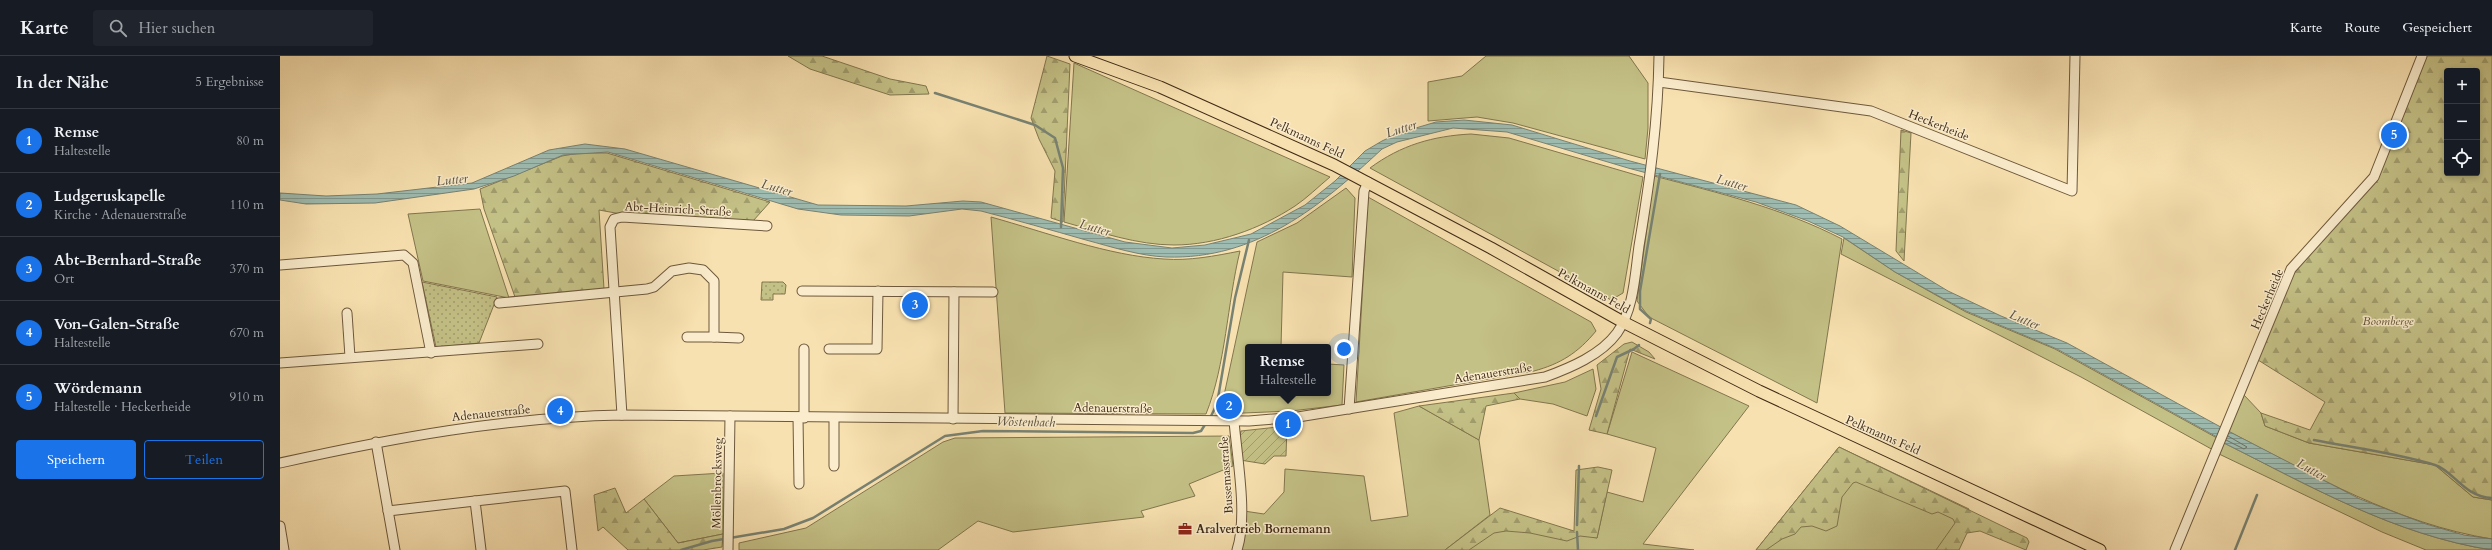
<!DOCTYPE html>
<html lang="de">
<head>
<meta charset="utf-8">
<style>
	:root { --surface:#171b24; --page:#20242c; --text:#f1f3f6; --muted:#9ea1a6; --line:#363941; --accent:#1a73e8 }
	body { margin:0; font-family:Cardo,serif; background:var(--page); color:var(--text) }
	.controls { position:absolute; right:12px; top:12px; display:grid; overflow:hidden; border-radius:4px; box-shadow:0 2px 6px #0003 }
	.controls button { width:36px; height:36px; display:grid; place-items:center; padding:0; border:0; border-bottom:1px solid var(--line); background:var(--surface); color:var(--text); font:20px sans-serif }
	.you { position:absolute; left:1064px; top:293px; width:14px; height:14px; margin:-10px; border:3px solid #fff; border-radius:50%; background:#1a73e8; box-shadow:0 0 0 6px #1a73e833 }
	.badge { display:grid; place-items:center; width:26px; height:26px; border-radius:50%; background:var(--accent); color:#fff; font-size:13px; font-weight:700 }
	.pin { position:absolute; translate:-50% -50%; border:2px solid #fff; box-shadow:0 1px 4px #0006 }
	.popup { position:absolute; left:965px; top:288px; width:86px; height:52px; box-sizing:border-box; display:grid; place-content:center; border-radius:4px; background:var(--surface); filter:drop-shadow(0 1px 3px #0005); font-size:13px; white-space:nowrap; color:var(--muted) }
	.popup b { font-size:15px; color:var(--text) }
	.popup::after { content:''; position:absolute; left:50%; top:100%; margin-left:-8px; border:8px solid transparent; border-top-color:var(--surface) }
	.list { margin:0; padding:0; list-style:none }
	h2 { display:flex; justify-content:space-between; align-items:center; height:52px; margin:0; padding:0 16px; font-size:17px }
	h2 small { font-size:13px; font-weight:400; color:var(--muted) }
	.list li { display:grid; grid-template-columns:26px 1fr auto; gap:12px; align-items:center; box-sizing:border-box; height:64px; padding:0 16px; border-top:1px solid var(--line) }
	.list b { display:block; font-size:15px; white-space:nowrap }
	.list p { margin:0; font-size:13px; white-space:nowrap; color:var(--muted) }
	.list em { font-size:13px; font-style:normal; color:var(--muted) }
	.actions { display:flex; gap:8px; padding:12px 16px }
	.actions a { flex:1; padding:9px 0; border:1px solid var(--accent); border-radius:4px; text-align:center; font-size:14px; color:var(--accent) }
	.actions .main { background:var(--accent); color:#fff }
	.icon { flex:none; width:22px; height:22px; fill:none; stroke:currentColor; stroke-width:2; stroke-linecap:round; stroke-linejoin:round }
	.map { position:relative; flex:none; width:2212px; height:494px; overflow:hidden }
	header { display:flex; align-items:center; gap:24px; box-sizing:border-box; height:56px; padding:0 20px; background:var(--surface); border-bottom:1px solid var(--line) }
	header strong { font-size:19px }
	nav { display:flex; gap:22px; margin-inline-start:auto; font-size:14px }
	.search { width:280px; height:36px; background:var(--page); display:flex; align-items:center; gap:10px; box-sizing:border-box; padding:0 14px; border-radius:4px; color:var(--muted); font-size:15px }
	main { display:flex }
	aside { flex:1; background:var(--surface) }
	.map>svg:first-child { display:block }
	.grass { fill:#c4c186; stroke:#82764e }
	.forest { fill:url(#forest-firs); stroke:#82764e; fill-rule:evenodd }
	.park { fill:url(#park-dots); stroke:#82764e }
	.garden { fill:url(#garden-furrows); stroke:#82764e }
	.water { fill:url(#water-rules); stroke:#788273 }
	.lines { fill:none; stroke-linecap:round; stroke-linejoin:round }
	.shore { stroke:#6e7364; stroke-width:1 }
	.stream { stroke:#788273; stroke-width:2.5 }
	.minor-casing { stroke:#6d583c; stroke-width:11 }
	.major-casing { stroke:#3f2a16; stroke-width:13 }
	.minor { stroke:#faeccc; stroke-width:9 }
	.major { stroke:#f8e1b0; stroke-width:11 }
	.labels { text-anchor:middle; stroke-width:3; stroke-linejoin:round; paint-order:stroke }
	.street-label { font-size:12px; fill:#3f2a16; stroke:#faeccc }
	.park-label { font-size:12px; font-style:italic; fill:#605032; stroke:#faeccc }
	.poi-label { font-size:12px; font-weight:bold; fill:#3f2a16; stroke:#faeccc; text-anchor:start }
	.water-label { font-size:13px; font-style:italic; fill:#574e3d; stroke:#faeccc }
</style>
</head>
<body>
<header>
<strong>Karte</strong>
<div class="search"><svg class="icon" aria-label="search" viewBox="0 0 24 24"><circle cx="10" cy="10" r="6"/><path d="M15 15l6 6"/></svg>Hier suchen</div>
<nav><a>Karte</a><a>Route</a><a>Gespeichert</a></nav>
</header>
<main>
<aside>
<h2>In der Nähe<small>5 Ergebnisse</small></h2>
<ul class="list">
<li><span class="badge">1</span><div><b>Remse</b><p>Haltestelle</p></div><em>80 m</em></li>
<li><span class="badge">2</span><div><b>Ludgeruskapelle</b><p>Kirche · Adenauerstraße</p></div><em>110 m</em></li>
<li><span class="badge">3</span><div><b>Abt-Bernhard-Straße</b><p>Ort</p></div><em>370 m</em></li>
<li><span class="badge">4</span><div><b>Von-Galen-Straße</b><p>Haltestelle</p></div><em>670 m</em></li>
<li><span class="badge">5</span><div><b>Wördemann</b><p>Haltestelle · Heckerheide</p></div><em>910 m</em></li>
</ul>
<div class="actions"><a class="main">Speichern</a><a>Teilen</a></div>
</aside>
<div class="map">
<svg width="2212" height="494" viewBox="0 0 2212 494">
	<defs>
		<pattern id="forest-firs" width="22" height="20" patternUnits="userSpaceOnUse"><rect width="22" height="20" fill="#c4c186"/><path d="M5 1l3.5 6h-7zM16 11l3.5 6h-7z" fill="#a19d6d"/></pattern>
		<pattern id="park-dots" width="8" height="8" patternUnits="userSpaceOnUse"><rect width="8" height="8" fill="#c4c186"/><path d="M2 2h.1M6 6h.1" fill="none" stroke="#a19d6d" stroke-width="1.8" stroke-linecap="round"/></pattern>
		<pattern id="garden-furrows" width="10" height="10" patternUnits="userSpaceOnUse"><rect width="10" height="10" fill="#c4c186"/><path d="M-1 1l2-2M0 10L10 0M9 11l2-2" fill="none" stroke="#a19d6d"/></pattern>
		<pattern id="water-rules" width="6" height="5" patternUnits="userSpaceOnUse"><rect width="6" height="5" fill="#9ebcb1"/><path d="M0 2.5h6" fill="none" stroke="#82998f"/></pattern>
	</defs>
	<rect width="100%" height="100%" fill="#f8e1b0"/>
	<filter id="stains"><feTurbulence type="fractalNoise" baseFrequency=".005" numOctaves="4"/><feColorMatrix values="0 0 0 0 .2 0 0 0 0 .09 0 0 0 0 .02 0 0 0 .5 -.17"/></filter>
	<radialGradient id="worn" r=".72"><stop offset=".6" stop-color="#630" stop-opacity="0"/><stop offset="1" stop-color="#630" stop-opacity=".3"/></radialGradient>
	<g class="grass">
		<path d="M1206 0H1349L1368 27V72L1365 103 1233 67 1197 61 1148 65V26L1182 20Z"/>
		<path d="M794 7 1050 121C1038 131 1027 142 1015 150 980 173 936 189 894 189 857 189 820 176 784 166Z"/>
		<path d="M1191 78 1229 82 1363 121 1343 237 1331 244 1090 112C1121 89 1153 80 1191 78Z"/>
		<path d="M1374 120C1439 137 1502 152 1562 183L1537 347 1369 261 1357 245Z"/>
		<path d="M1066 132 1075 142 1072 221 1003 216 1001 291H968V337H1048V308L1064 309 1062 349 1011 355 940 358 977 186 1017 167Z"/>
		<path d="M1088 141 1311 266 1316 275C1298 297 1280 308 1254 315L1076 346Z"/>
		<path d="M200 153 229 242 143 225 128 158Z"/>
		<path d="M711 161C765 176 829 200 884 203 909 205 935 200 960 195 947 248 946 308 926 358L725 357Z"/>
		<path d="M1564 182 1615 216 1686 256 1775 293 1937 382 1935 395 1801 321 1561 198Z"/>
		<path d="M1352 296 1469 350 1363 488 1414 494H1175L1221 456 1317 482 1327 436 1363 446 1376 392 1327 378Z"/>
		<path d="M1313 313 1316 333 1307 360 1273 348 1240 343 1234 337 1285 326Z"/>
		<path d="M1964 339 1981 357 1985 370 2029 387 2155 409 2193 441 2212 444V483C2117 468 2033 419 1948 375Z"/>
		<path d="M1139 350 1199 384 1210 459 1165 494H961L964 455 984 458 1004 436 1005 413 1084 420 1091 465 1128 460 1114 357Z"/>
		<path d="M949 380 953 410 909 428 915 440 861 455 864 461 733 476 698 465 658 494H459V487L526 472 663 386 675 382Z"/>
		<path d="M1944 387C2030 430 2115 479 2212 494H2146L2102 476 1939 398Z"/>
		<path d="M1559 391 1689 453 1669 494H1476Z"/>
		<path d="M443 417V478L398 487 364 443 394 420Z"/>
	</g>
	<g class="forest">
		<path d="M508 0H542L610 23 646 30 649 38 610 39 530 13Z"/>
		<path d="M767 0 790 8 783 166 771 162 775 115 759 83 751 62Z"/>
		<path d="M2146 0H2212V444L2193 441 2155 409 2029 387 1985 370 1981 357 2030 374 2045 346 1978 304 2013 215 2096 124ZM2167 15H2197V117H2167Z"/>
		<path d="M1621 74 1631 77 1624 205 1616 195Z"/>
		<path d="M299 97H327L490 146 473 165 341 158 319 154 324 233 235 241 204 153 200 133 282 100Z"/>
		<path d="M1352 286 1369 296 1375 303 1350 293 1327 378 1309 374 1321 333 1317 309 1344 288Z"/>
		<path d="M1234 337 1240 343 1206 350 1199 384 1139 350Z"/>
		<path d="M1559 391 1747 482 1749 486 1746 494 1700 475 1687 477 1679 494H1656L1675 467 1673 463 1658 456 1652 458 1576 426 1573 427 1562 441 1557 470 1546 475 1532 470 1521 471 1515 478 1502 483 1486 494H1476Z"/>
		<path d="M1318 411 1332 414 1317 482 1300 480 1287 485 1250 477 1226 475 1214 477 1189 494H1165L1220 452 1294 475 1296 414Z"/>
		<path d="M335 432 346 457 364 443 398 487 443 478 442 491 423 494H348L323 471 318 475 314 439Z"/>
	</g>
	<g class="park">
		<path d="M142 226 217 241 199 287 156 291Z"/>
		<path d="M482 226H503L506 229 505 238H493V244H481Z"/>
	</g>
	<path class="garden" d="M1007 370 1006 400H994L985 408 960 404 959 385 961 375Z"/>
	<path class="water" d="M1184 64 1232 69 1350 105 1516 149 1560 170 1668 235 1721 260 1787 287 1948 375 2080 443 2146 468 2184 479 2212 483V494C2115 479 2030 430 1944 387L1937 381 1777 293 1686 255 1615 216 1563 181 1528 165 1476 146 1348 112 1227 76 1173 72 1117 86 1102 93C1041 150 976 204 886 201 860 200 832 191 806 184 771 174 736 164 701 155L682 153 629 160 561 159 518 153 328 96 283 99 234 120 194 133 95 147 26 148 0 144V137L46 140 97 138 192 127 269 94 305 88 345 93 538 149 626 150 683 145 701 146 845 186 892 192 925 189 971 178 1025 149 1055 125 1085 95 1102 85 1119 77 1156 66Z"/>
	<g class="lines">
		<path class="shore" d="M1946 384 1964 393 1967 391 1948 380"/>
		<g class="stream">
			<path d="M655 37 755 69 775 82 783 112 781 171"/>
			<path d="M1370 267 1371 263 1360 253V235L1380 118"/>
			<path d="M1316 360 1337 301 1354 293 1359 289"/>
			<path d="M930 362 937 348 955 242 969 184"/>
			<path d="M2034 384C2074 392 2116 397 2155 409 2174 415 2184 441 2212 442"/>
			<path d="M1297 469 1299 410"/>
			<path d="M1297 476 1298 494"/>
			<path d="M401 494 432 485 504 473 533 462 665 380 703 375 913 377 921 375 926 367"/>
			<path d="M1955 494 1977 439"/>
		</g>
		<g class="minor-casing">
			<g id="minor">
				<path d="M1379 26 1591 55 1792 135 1795 0"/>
				<path d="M0 209 124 199 133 207 151 297"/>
				<path d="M522 235 713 236"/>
				<path d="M219 247 367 233 374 231 392 215 409 212 423 214 434 225V281L459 282"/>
				<path d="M67 257 70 301"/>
				<path d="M407 281H434"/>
				<path d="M549 293H597L598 235"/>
				<path d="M0 307 258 288"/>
				<path d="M1069 353 1084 135 1088 126"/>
				<path d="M342 359 330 171 334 163 342 161 487 170"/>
				<path d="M518 361 519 428"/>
				<path d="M524 362V293"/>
				<path d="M673 363 674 236"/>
				<path d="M954 365C957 402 968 460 957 494"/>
				<path d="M96 386 115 494"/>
				<path d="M0 407C113 382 226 361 342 359L969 365 1018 361 1265 321C1290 312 1321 299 1337 277 1354 253 1355 218 1359 190 1370 124 1378 66 1379 0"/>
				<path d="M554 410V362"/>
				<path d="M108 455 195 445"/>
				<path d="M0 470 4 494"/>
				<path d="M201 494 195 445 285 435 292 494"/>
				<path d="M448 494 450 360"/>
				<path d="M1895 494 2011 213 2094 121 2142 0"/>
			</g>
		</g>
		<g class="major-casing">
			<path id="major" d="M795 0 880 31 1054 109 1211 192 1343 266 1479 335 1820 494"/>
		</g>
		<use href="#minor" class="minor"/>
		<use href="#major" class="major"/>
	</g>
	<defs>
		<g id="office-bare" transform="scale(1.08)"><path d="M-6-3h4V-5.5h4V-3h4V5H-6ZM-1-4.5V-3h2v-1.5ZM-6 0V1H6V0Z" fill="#8f2418" stroke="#faeccc" stroke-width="2.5" paint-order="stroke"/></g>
	</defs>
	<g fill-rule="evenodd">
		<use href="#office-bare" x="905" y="473"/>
	</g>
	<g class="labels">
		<g class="street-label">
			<text transform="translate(1659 69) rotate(22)" y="4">Heckerheide</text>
			<text transform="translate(1027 82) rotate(25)" y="4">Pelkmanns Feld</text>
			<text transform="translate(398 153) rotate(3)" y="4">Abt-Heinrich-Straße</text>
			<text transform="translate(1314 235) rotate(29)" y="4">Pelkmanns Feld</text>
			<text transform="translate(1987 243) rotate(-67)" y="4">Heckerheide</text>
			<text transform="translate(1213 317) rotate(-9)" y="4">Adenauerstraße</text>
			<text transform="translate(833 352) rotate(1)" y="4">Adenauerstraße</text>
			<text transform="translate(211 357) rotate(-6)" y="4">Adenauerstraße</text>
			<text transform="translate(1603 379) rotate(24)" y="4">Pelkmanns Feld</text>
			<text transform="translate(946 419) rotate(-94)" y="4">Bussemasstraße</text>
			<text transform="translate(437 427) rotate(-89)" y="4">Möllenbrocksweg</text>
		</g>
		<g class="park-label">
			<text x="2108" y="269">Boomberge</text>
		</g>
		<g class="poi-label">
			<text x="916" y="477">Aralvertrieb Bornemann</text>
		</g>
		<g class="water-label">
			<text transform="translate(1121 72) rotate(-18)" y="5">Lutter</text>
			<text transform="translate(172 123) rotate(-6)" y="5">Lutter</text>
			<text transform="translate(1452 126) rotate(16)" y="5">Lutter</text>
			<text transform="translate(497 131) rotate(16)" y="5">Lutter</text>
			<text transform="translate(815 171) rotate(16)" y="5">Lutter</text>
			<text transform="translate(1745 263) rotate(23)" y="5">Lutter</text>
			<text transform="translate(746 365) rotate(1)" y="5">Wöstenbach</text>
			<text transform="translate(2032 413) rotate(29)" y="5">Lutter</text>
		</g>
	</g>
	<rect width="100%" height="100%" filter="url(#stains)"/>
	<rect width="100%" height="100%" fill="url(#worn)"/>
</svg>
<div class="controls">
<button>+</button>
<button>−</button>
<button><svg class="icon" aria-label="locate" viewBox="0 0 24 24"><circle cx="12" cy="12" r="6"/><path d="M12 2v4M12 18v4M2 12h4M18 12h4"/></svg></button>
</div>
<div class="you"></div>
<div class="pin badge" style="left:1008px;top:368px">1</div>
<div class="popup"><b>Remse</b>Haltestelle</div>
<div class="pin badge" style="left:949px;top:350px">2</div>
<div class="pin badge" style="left:635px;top:249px">3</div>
<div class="pin badge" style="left:280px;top:355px">4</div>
<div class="pin badge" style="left:2114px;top:79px">5</div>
</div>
</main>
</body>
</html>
